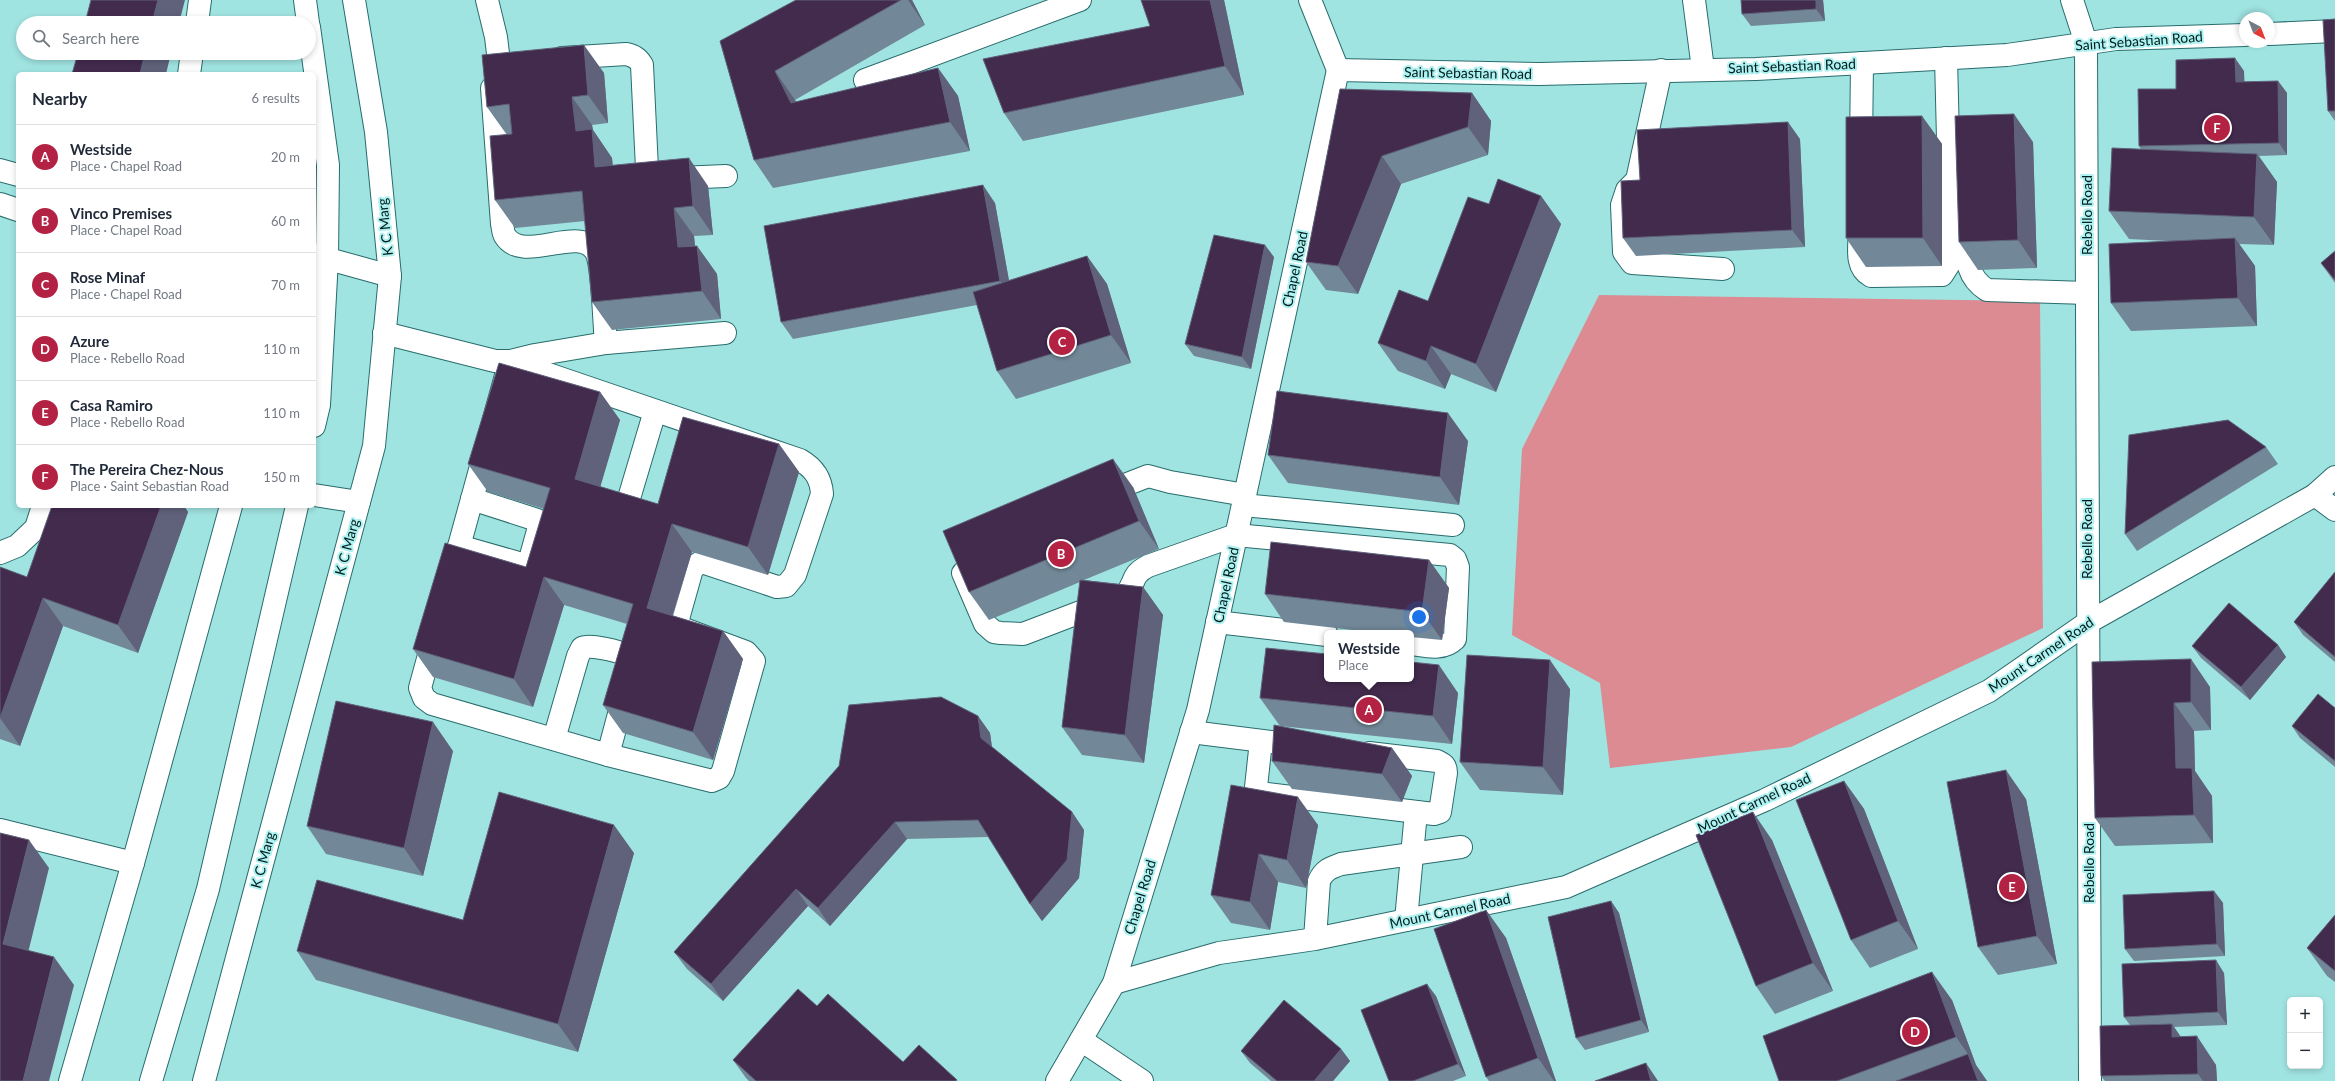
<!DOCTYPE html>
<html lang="en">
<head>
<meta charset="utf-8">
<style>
	:root { --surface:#fff; --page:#f2f2f3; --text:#1f2937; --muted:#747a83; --line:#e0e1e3; --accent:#b32143 }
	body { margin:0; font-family:Lato,sans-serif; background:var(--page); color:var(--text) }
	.controls { position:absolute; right:12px; bottom:12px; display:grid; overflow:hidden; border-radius:6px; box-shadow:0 2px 6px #0003 }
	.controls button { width:36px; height:36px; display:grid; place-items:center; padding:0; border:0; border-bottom:1px solid var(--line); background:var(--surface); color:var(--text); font:20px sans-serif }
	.compass { position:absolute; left:2239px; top:12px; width:36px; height:36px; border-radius:50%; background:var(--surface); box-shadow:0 2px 6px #0003; rotate:138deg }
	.you { position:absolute; left:1419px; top:617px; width:14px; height:14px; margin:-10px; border:3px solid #fff; border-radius:50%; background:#1a73e8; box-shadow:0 0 0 6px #1a73e833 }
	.badge { display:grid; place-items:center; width:26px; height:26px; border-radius:50%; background:var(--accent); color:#fff; font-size:13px; font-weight:700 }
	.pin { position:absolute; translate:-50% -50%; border:2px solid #fff; box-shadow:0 1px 4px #0006 }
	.popup { position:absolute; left:1324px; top:630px; width:90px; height:52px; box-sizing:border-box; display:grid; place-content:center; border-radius:6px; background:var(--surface); filter:drop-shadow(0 1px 3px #0005); font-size:13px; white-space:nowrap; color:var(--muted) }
	.popup b { font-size:15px; color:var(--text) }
	.popup::after { content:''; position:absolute; left:50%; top:100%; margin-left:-8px; border:8px solid transparent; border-top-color:var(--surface) }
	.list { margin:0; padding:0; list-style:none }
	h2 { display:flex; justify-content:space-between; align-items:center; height:52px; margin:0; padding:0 16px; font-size:17px }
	h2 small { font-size:13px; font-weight:400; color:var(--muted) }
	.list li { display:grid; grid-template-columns:26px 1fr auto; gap:12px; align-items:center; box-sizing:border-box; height:64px; padding:0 16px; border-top:1px solid var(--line) }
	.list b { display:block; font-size:15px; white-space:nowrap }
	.list p { margin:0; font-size:13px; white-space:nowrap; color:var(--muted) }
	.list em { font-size:13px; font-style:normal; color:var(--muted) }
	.icon { flex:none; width:22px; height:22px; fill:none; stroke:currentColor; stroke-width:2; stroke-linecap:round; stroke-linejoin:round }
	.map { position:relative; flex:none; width:2335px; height:1081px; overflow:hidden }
	.search { position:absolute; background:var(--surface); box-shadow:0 2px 6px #0003; left:16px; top:16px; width:300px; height:44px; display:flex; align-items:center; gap:10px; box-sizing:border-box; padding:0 14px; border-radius:22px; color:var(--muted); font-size:15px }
	.panel { position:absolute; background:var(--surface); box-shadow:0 2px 6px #0003; left:16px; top:72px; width:300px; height:436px; border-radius:6px }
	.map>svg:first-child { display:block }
	.green { fill:#db8b91 }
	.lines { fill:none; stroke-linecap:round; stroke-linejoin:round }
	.lane-casing { stroke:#286c6c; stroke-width:24 }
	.street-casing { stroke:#286c6c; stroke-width:24 }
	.secondary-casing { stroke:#286c6c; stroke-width:24 }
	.lane { stroke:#fff; stroke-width:22 }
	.street { stroke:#fff; stroke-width:22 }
	.secondary { stroke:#fff; stroke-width:22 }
	.wall { fill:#728898 }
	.shaded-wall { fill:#5f627a }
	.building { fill:#432b4e; stroke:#5f627a }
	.labels { text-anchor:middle; stroke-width:4; stroke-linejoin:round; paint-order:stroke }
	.street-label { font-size:14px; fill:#011c1c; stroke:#adf1f0 }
</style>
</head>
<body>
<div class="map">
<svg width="2335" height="1081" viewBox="0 0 2335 1081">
	<rect width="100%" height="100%" fill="#a0e4e2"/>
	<path class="green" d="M1599 295 2040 301 2043 628 1791 747 1610 768 1600 683 1512 635 1522 449Z"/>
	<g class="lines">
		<g class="lane-casing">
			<g id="lane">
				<path d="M1661 70 1637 180 1627 190 1622 205 1624 252 1632 263 1723 269"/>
				<path d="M1243 505 1453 525"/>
			</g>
		</g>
		<g class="street-casing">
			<g id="street">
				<path d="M487 0 496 37 499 62"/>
				<path d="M1310 0 1338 70"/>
				<path d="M1694 0 1703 69"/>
				<path d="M2072 0 2086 43 2090 1081"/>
				<path d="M197 23 200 0"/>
				<path d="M562 58 626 54C634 56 638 58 642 65L647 169 654 179 726 176"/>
				<path d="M189 74 192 53"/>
				<path d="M865 80 1080 0"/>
				<path d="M492 88 502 224C503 228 503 233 505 236 523 265 580 223 596 252 603 265 604 325 606 343"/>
				<path d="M1861 146 1862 63"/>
				<path d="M0 170 18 175"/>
				<path d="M0 204 18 210"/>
				<path d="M1965 225C1967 251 1963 275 1987 290L2087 293"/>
				<path d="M1860 228C1860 245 1854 267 1871 276L1942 275 1951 261 1946 58"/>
				<path d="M314 255 390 276"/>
				<path d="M384 333 495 361H510L535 355 606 343 725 333"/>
				<path d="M510 361 800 460C814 468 821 478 822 494L795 575 786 586 777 587 705 563H699L692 569 676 626 746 652 754 661 723 771 719 778 712 781 608 755 432 704 424 698 420 688Z"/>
				<path d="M1102 494 1148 476 1170 482 1245 495"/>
				<path d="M2315 495 2335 510"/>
				<path d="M643 514 629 509 627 505 655 411"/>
				<path d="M459 546 522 564 529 560 531 556 539 527 537 520 472 499"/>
				<path d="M0 553 17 546 36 528 43 506"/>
				<path d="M963 573 985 624 994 632 1001 633 1023 634 1125 595C1137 583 1129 576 1148 566L1236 535 1450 555 1455 559 1458 567 1455 639C1443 651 1426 646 1411 644"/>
				<path d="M1217 622 1327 635"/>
				<path d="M1191 732 1303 746"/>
				<path d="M554 739 578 656 582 648C589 644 619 651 625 655 630 659 631 664 631 669L608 755"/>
				<path d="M1261 741 1256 787 1259 793 1434 814 1440 812 1446 773C1446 765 1443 764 1437 761L1369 753"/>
				<path d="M0 830 133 863"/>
				<path d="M1406 920 1416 812"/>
				<path d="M1315 939 1319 881C1324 870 1330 868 1341 864L1461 847"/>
				<path d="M1081 1040 1142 1081"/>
				<path d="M70 1081 133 863 231 506"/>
			</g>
		</g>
		<g class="secondary-casing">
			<g id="secondary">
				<path d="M305 0 308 23"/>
				<path d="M309 27 328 165 327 259 319 405 314 426"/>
				<path d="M2269 34 2335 31"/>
				<path d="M314 495 359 502"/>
				<path d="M1114 983 1219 953 1315 939 1566 887 1765 800 1989 691 2087 623 2315 495 2335 477"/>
				<path d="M151 1081 208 889 297 506"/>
				<path d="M204 1081 374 446 390 276 376 132 354 0"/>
				<path d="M1057 1081 1114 983 1198 710 1338 70 1539 74 1756 69 2007 55 2116 39 2245 35"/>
			</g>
		</g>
		<use href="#lane" class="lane"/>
		<use href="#street" class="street"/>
		<use href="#secondary" class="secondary"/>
	</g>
	<g class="wall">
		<path d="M796 0H912L925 25 795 100 796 102 938 68 958 96 970 151 773 188 754 160 720 41Z"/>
		<path d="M1141 0H1224L1244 95 1023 141 1004 113 1150 26Z"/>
		<path d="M1823 0 1825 21 1751 26 1742 14Z"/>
		<path d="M2335 19V121L2328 111Z"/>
		<path d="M2244 71V82L2278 81 2287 93V155L2259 156 2277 182 2274 245 2239 244 2255 266 2257 326 2131 331 2111 303 2168 241 2129 239 2109 211 2141 149 2139 146 2176 89Z"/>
		<path d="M604 73 608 123 592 125 593 130 612 158 613 166 708 186 713 235 694 236 695 246H697L717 274 721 319 612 330 592 302 585 221 515 228 495 200 507 135 487 107Z"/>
		<path d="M1340 89 1472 93 1491 121 1488 155 1401 184 1358 294 1326 290 1306 262Z"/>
		<path d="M1922 116 1942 144V266L1866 267 1846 238Z"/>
		<path d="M1800 139 1805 247 1636 256 1623 238 1640 180Z"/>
		<path d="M2033 142 2037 268 1978 270 1959 242Z"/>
		<path d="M1541 196 1561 224 1496 392 1451 374 1445 389 1398 371 1378 343 1428 301 1489 204Z"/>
		<path d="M995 203 1009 280 1087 256 1107 284 1131 363 1016 399 997 371 977 305 793 339 781 322Z"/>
		<path d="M2335 251V283L2321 263Z"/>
		<path d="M1274 257 1251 369 1194 356 1185 344Z"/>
		<path d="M600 392 620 420 600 487 658 504 779 444 799 472 768 575 692 552 673 616 723 631 743 659 713 760 623 733 603 705 627 624 564 605 533 707 433 677 413 649 526 567 544 509 488 492 468 464Z"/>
		<path d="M1468 441 1459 505 1288 483 1268 455Z"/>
		<path d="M2266 447 2278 464 2137 551 2125 534Z"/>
		<path d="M1133 487 1159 549 1084 580 1143 587 1163 615 1144 763 1082 755 1062 727 1080 582 989 620 969 592Z"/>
		<path d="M52 506H184L188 512 138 653 63 626 20 746 0 739V567L27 577Z"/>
		<path d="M1429 560 1449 588 1442 640 1411 637V633H1379L1284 622 1265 594Z"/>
		<path d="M2335 572V662L2303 635 2294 622Z"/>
		<path d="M2278 645 2286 657 2250 700 2201 658 2192 646Z"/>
		<path d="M2092 662 2210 687 2211 730 2194 731 2195 771 2212 796 2213 843 2115 846 2095 818Z"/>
		<path d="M1570 689 1563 795 1480 790 1460 762Z"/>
		<path d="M1458 693 1452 744 1280 726 1260 698Z"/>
		<path d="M2335 708V767L2300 738 2292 726Z"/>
		<path d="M978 716 990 733 992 747 1072 812 1084 830 1079 878 1042 921 1030 904 988 837 907 839 830 926 808 906 723 1001 687 969 674 952Z"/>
		<path d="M1392 748 1412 776 1402 802 1292 789 1272 761Z"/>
		<path d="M453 751 423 876 326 854 307 826Z"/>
		<path d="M1844 781 1864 809 1918 949 1870 968 1851 940Z"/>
		<path d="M1231 785 1318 825 1306 888 1278 882 1270 930 1231 923 1211 895Z"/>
		<path d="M2026 799 2057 964 1998 975 1978 947Z"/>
		<path d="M1772 840 1833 991 1775 1014 1756 986Z"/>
		<path d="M634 853 578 1052 316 980 297 951 463 920Z"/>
		<path d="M2214 891 2223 903 2225 956 2134 961 2125 949Z"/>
		<path d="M1611 901 1619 913 1649 1032 1585 1050 1576 1038Z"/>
		<path d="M1486 910 1506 938 1556 1081H1489L1486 1077Z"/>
		<path d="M2335 915V982L2327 976 2307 948Z"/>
		<path d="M2224 973 2227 1025 2174 1027 2181 1037 2216 1065 2217 1081H2105L2101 1076 2130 1025 2124 1017Z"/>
		<path d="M1436 996 1466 1076 1453 1081H1389Z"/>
		<path d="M1952 1000 1976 1065 1987 1081H1779Z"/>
		<path d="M817 1006 903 1062 958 1081H749L746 1078 733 1060Z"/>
		<path d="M1341 1049 1350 1061 1333 1081H1271L1250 1063 1241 1051Z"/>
	</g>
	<g class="shaded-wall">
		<path d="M158 0H185L179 23H152Z"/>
		<path d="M908 0H912L925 25Z"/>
		<path d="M1210 0H1224L1244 95 1225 66Z"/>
		<path d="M1816 0H1823L1825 21 1816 9Z"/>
		<path d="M584 45 604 73 608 123 588 95Z"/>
		<path d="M145 53H171L166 74H140Z"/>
		<path d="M2235 58 2244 71 2245 94 2236 82Z"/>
		<path d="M938 68 958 96 970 151 950 122Z"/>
		<path d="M775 71 795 100 811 131 791 103Z"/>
		<path d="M2278 81 2287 93V155L2279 143Z"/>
		<path d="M1472 93 1491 121 1488 155 1468 127Z"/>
		<path d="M572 97 592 125 593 130 612 158 615 195 595 167 576 131Z"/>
		<path d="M2014 114 2033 142 2037 268 2018 240Z"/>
		<path d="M1922 116 1942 144V266L1923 238Z"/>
		<path d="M1788 122 1800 139 1805 247 1792 230Z"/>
		<path d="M2257 154 2277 182 2274 245 2254 217Z"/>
		<path d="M1382 156 1401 184 1358 294 1338 266Z"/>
		<path d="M689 158 708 186 713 235 693 206Z"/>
		<path d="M983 185 995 203 1012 298 1000 281Z"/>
		<path d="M1541 196 1561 224 1496 392 1476 364Z"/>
		<path d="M674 208 694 236 698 276 678 247Z"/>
		<path d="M2235 238 2255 266 2257 326 2238 298Z"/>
		<path d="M1265 245 1274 257 1251 369 1242 357Z"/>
		<path d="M697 246 717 274 721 319 702 291Z"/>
		<path d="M1087 256 1107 284 1131 363 1111 335Z"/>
		<path d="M1431 346 1451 374 1445 389 1426 361Z"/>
		<path d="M600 392 620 420 594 508 575 479Z"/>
		<path d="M1448 413 1468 441 1459 505 1440 477Z"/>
		<path d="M779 444 799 472 768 575 748 547Z"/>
		<path d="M1113 459 1133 487 1159 549 1139 521Z"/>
		<path d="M161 506H184L188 512 138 653 118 625Z"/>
		<path d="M672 524 692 552 666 636 647 608Z"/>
		<path d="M1429 560 1449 588 1442 640 1422 612Z"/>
		<path d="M544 577 564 605 533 707 514 679Z"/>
		<path d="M1143 587 1163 615 1144 763 1125 735Z"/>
		<path d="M43 598 63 626 20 746 0 718Z"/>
		<path d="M723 631 743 659 713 760 693 732Z"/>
		<path d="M2278 645 2286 657 2250 700 2241 687Z"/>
		<path d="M2191 659 2210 687 2211 730 2191 702Z"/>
		<path d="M1550 660 1570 689 1563 795 1543 767Z"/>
		<path d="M1439 665 1458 693 1452 744 1433 716Z"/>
		<path d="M2174 703 2194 731 2195 771 2212 796 2213 843 2194 815 2176 768Z"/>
		<path d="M978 716 990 733 993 755 981 738Z"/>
		<path d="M433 722 453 751 423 876 404 848Z"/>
		<path d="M1392 748 1412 776 1402 802 1382 774Z"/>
		<path d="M2006 770 2026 799 2057 964 2037 936Z"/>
		<path d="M1844 781 1864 809 1918 949 1898 921Z"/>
		<path d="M1298 797 1318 825 1306 888 1287 860Z"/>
		<path d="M1072 812 1084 830 1079 878 1042 921 1030 904Z"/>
		<path d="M1753 812 1772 840 1833 991 1813 963Z"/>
		<path d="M895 822 907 839 830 926 818 908Z"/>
		<path d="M614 825 634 853 578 1052 558 1024Z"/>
		<path d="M29 840 49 868 23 973 3 944Z"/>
		<path d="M1259 854 1278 882 1270 930 1250 902Z"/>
		<path d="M796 889 808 906 723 1001 711 984Z"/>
		<path d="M2214 891 2223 903 2225 956 2217 944Z"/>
		<path d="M1611 901 1619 913 1649 1032 1641 1020Z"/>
		<path d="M1486 910 1506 938 1556 1081H1554L1538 1058Z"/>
		<path d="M54 957 74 985 49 1081H23Z"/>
		<path d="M2216 960 2224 973 2227 1025 2218 1012Z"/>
		<path d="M1932 972 1952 1000 1976 1065 1987 1081H1978L1968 1054 1956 1037Z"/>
		<path d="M1427 984 1436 996 1466 1076 1458 1064Z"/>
		<path d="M2172 1024 2191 1052 2172 1037Z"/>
		<path d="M2197 1036 2216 1065 2217 1081H2203L2198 1074Z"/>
		<path d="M1341 1049 1350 1061 1333 1081H1314Z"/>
		<path d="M1646 1063 1658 1081H1651Z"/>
	</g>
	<g class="building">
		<path d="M91 0H158L152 23H85Z"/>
		<path d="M796 0H901L775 71 791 103 938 68 950 122 754 160 720 41Z"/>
		<path d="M1141 0H1210L1225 66 1004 113 983 59 1150 26Z"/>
		<path d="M1741 0H1816V9L1742 14Z"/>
		<path d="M2335 19V111H2328L2323 20Z"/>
		<path d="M584 45 588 95 572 97 576 131 592 129 595 167 689 158 693 206 674 208 678 247 697 246 702 291 592 302 582 191 495 200 490 136 512 134 509 104 487 107 482 55Z"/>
		<path d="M78 53H145L140 74H72Z"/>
		<path d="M2235 58 2236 82 2278 81 2279 143 2139 146 2138 89H2176V60Z"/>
		<path d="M1340 89 1472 93 1468 127 1382 156 1338 266 1306 262Z"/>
		<path d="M2014 114 2018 240 1959 242 1955 116Z"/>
		<path d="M1922 116 1923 238H1846V117Z"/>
		<path d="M1788 122 1792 230 1623 238 1621 181 1640 180 1637 130Z"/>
		<path d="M2112 148 2257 154 2254 217 2109 211Z"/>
		<path d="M1498 179 1541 196 1476 364 1431 346 1426 361 1378 343 1399 290 1428 301 1468 197 1489 204Z"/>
		<path d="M983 185 1000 281 781 322 764 226Z"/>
		<path d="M1214 235 1265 245 1242 357 1185 344Z"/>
		<path d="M2235 238 2238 298 2111 303 2109 244Z"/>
		<path d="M2335 251V280L2321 263Z"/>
		<path d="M1087 256 1111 335 997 371 973 292Z"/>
		<path d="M499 363 600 392 575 479 658 504 683 417 779 444 748 547 672 524 647 608 723 631 693 732 603 705 633 604 544 577 514 679 413 649 445 543 526 567 550 488 468 464Z"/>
		<path d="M1277 391 1448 413 1440 477 1268 455Z"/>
		<path d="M2228 420 2266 447 2125 534 2129 435Z"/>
		<path d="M1113 459 1139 521 969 592 943 531Z"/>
		<path d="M52 506H161L118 625 43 598 0 718V567L27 577Z"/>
		<path d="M1271 542 1429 560 1422 612 1265 594Z"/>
		<path d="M2335 572V657L2294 622Z"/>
		<path d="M1080 580 1143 587 1125 735 1062 727Z"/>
		<path d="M2229 603 2278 645 2241 687 2192 646Z"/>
		<path d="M1266 648 1327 654V679H1411V662L1439 665 1433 716 1260 698Z"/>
		<path d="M1467 655 1550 660 1543 767 1460 762Z"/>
		<path d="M2191 659V702L2174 703 2176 768H2192L2194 815 2095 818 2092 662Z"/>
		<path d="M2318 694 2335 708V761L2292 726Z"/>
		<path d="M941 697 978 716 981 738 1072 812 1067 860 1030 904 978 820 895 822 818 908 796 889 711 984 674 952 839 766 849 705Z"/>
		<path d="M336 701 433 722 404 848 307 826Z"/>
		<path d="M1274 725 1392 748 1382 774 1272 761Z"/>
		<path d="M2006 770 2037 936 1978 947 1947 782Z"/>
		<path d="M1844 781 1898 921 1851 940 1796 800Z"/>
		<path d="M1231 785 1298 797 1287 860 1259 854 1250 902 1211 895Z"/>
		<path d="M499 792 614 825 558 1024 297 951 317 880 463 920Z"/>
		<path d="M1753 812 1813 963 1756 986 1696 835Z"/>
		<path d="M0 833 29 840 3 944 54 957 23 1081H0Z"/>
		<path d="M2214 891 2217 944 2125 949 2123 895Z"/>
		<path d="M1611 901 1641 1020 1576 1038 1548 917Z"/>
		<path d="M1486 910 1538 1058 1486 1077 1434 929Z"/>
		<path d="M2335 915V971L2307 948Z"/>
		<path d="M2216 960 2218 1012 2124 1017 2122 964Z"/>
		<path d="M1932 972 1956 1037 1837 1081H1779L1763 1036Z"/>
		<path d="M1427 984 1458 1064 1413 1081H1389L1361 1010Z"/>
		<path d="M798 989 817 1006 828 994 903 1062 919 1045 957 1080 955 1081H756L733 1060Z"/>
		<path d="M1284 1000 1341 1049 1314 1081H1277L1241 1051Z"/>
		<path d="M2172 1024V1037L2197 1036 2198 1074 2101 1076 2100 1026Z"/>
		<path d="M1968 1054 1978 1081H1896Z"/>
		<path d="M1646 1063 1651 1081H1595Z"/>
	</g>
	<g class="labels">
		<g class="street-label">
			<text transform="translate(2139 41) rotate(-4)" y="5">Saint Sebastian Road</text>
			<text transform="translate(1792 66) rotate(-2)" y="5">Saint Sebastian Road</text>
			<text transform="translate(1468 73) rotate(1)" y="5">Saint Sebastian Road</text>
			<text transform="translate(2087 215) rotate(-90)" y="5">Rebello Road</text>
			<text transform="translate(385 227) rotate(-96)" y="5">K C Marg</text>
			<text transform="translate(1295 269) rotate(-78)" y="5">Chapel Road</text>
			<text transform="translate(2087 539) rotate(-90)" y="5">Rebello Road</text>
			<text transform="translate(347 547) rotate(-75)" y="5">K C Marg</text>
			<text transform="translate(1226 585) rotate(-78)" y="5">Chapel Road</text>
			<text transform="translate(2041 655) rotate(-34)" y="5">Mount Carmel Road</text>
			<text transform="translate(1754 803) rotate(-25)" y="5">Mount Carmel Road</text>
			<text transform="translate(263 860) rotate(-75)" y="5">K C Marg</text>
			<text transform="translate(2089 863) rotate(-90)" y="5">Rebello Road</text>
			<text transform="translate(1140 897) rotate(-73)" y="5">Chapel Road</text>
			<text transform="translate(1450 911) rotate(-12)" y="5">Mount Carmel Road</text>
		</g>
	</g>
</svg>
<div class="controls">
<button>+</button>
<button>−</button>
</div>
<svg class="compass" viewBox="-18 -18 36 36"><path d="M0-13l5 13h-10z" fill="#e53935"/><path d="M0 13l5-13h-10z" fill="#747a83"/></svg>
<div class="you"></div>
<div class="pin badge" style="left:1369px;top:710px">A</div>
<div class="popup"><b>Westside</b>Place</div>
<div class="pin badge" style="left:1061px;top:554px">B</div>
<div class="pin badge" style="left:1062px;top:342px">C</div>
<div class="pin badge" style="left:1915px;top:1032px">D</div>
<div class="pin badge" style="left:2012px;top:887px">E</div>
<div class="pin badge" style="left:2217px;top:128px">F</div>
<div class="search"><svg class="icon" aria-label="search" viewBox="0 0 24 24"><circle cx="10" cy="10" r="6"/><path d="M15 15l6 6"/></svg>Search here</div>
<section class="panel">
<h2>Nearby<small>6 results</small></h2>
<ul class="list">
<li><span class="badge">A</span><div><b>Westside</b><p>Place · Chapel Road</p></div><em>20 m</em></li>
<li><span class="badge">B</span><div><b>Vinco Premises</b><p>Place · Chapel Road</p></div><em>60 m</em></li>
<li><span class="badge">C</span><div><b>Rose Minaf</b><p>Place · Chapel Road</p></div><em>70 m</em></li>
<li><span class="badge">D</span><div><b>Azure</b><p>Place · Rebello Road</p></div><em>110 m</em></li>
<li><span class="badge">E</span><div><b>Casa Ramiro</b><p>Place · Rebello Road</p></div><em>110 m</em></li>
<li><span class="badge">F</span><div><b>The Pereira Chez-Nous</b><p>Place · Saint Sebastian Road</p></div><em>150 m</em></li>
</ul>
</section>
</div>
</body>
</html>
